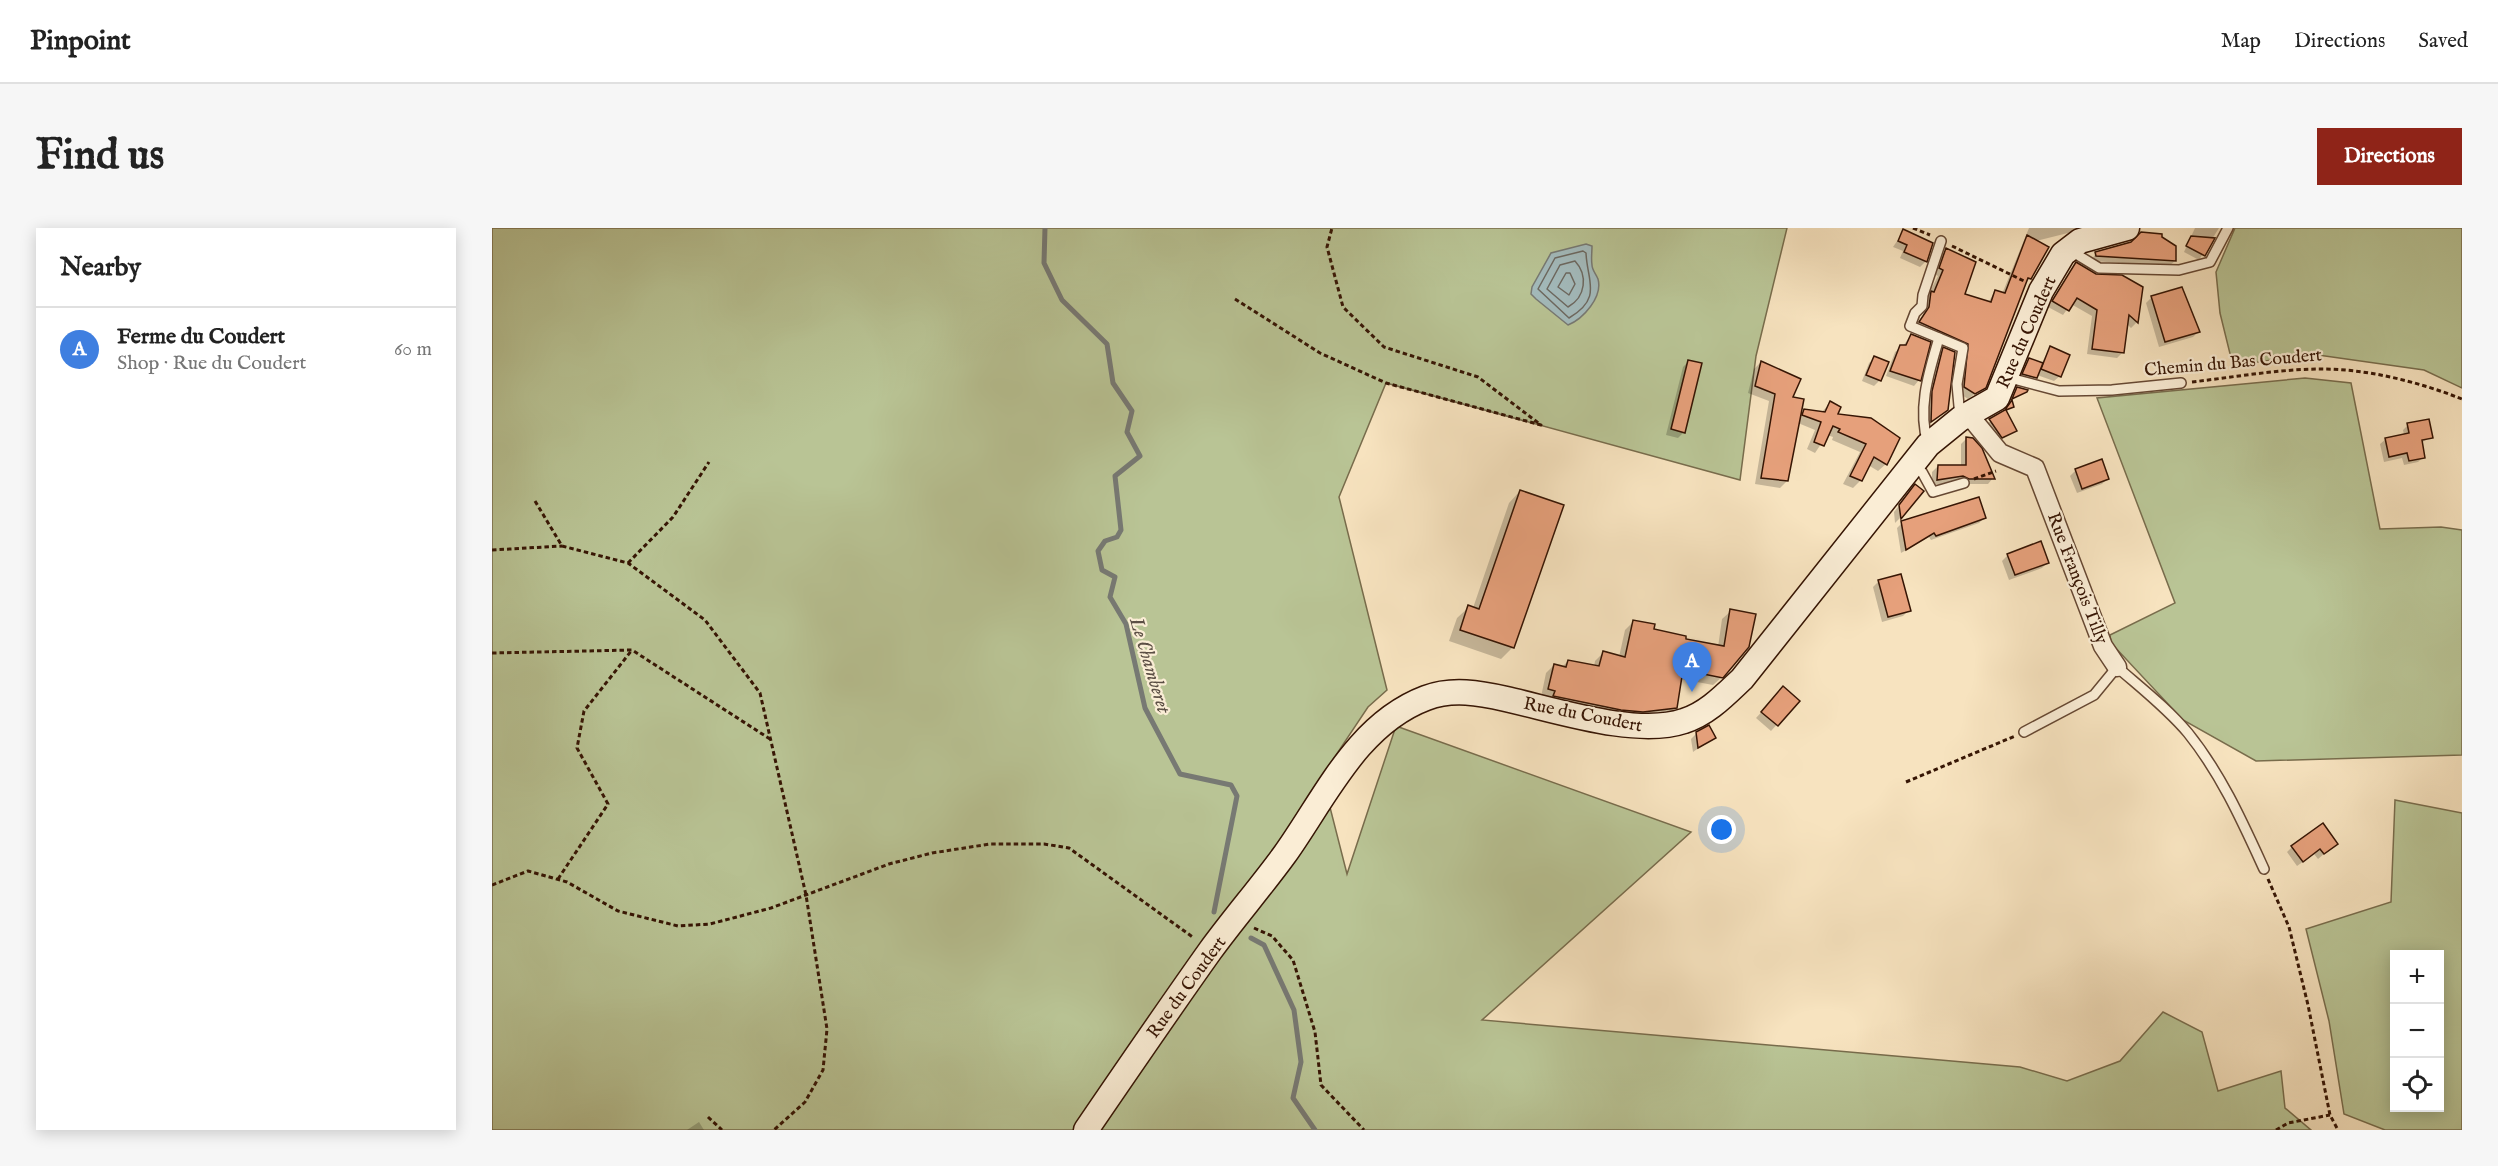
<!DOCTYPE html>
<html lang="en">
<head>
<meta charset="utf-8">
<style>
	:root { --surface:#fff; --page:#f6f6f6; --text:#222; --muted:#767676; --line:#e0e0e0; --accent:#8f2418 }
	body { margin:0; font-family:"IM FELL English",serif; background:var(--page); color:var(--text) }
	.controls { position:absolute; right:18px; bottom:18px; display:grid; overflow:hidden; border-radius:0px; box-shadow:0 3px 15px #0003 }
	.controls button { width:54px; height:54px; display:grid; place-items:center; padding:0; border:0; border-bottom:2px solid var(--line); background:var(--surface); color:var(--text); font:30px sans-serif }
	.you { position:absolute; left:1230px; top:602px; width:21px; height:21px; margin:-15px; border:4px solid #fff; border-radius:50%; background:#1a73e8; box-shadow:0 0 0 9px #1a73e833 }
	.badge { display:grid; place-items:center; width:39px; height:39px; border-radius:50%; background:var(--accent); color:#fff; font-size:20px; font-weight:700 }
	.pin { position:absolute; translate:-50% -50px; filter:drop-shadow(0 2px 3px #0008) }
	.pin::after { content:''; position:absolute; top:32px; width:21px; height:18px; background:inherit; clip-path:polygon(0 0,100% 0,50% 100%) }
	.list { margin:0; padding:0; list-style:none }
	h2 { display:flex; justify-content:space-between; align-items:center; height:78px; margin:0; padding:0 24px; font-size:26px }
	h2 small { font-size:20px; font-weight:400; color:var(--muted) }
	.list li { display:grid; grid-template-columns:39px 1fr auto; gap:18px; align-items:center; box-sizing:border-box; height:84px; padding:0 24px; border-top:2px solid var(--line) }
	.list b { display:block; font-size:22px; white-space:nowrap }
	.list p { margin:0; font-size:20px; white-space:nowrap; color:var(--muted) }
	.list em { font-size:20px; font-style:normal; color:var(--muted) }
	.icon { flex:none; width:33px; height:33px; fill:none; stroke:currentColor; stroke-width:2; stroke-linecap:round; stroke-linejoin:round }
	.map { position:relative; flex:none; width:1970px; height:902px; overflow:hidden; border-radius:0px }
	header { display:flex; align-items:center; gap:36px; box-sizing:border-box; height:84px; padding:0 30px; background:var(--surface); border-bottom:2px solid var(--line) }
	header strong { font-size:28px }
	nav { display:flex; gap:33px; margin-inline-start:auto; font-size:21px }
	.intro { display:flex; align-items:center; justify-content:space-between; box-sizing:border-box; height:144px; padding:0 36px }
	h1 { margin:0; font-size:42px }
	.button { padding:15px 27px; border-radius:0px; background:var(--accent); color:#fff; font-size:21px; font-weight:700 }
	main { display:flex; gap:36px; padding:0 36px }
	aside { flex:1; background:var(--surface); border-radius:0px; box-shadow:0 3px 15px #0003 }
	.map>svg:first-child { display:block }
	.green { fill:#b9c495; stroke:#786c4c; stroke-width:1.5; fill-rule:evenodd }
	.water { fill:#a3bbbd; stroke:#777973; stroke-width:1.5 }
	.shadow { fill:#0003 }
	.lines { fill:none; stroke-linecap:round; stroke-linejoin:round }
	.shore { stroke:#6c6860; stroke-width:1.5 }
	.stream { stroke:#777973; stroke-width:5 }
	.building { fill:#e6a07b; stroke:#361504; stroke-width:1.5 }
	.lane-casing { stroke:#664833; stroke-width:12 }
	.street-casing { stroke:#664833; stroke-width:21 }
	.secondary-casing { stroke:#361504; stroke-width:27 }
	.path { stroke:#361504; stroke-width:3; stroke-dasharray:4.5 3; stroke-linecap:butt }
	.lane { stroke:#faedd5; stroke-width:9 }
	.street { stroke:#faedd5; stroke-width:18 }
	.secondary { stroke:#faedd5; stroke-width:24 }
	.labels { text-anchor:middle; stroke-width:4.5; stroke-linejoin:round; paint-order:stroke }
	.street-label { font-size:18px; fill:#361504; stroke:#faedd5 }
	.water-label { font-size:20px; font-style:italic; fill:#5c4f45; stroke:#faedd5 }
</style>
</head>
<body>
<header>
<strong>Pinpoint</strong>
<nav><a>Map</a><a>Directions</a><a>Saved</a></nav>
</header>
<div class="intro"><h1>Find us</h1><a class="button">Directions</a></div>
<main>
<aside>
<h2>Nearby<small></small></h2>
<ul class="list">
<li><span class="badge" style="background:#3f7fe0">A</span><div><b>Ferme du Coudert</b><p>Shop · Rue du Coudert</p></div><em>60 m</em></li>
</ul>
</aside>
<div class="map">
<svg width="1970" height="902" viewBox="0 0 1970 902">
	<rect width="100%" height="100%" fill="#f7e3bf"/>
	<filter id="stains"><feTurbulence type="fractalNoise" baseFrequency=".00333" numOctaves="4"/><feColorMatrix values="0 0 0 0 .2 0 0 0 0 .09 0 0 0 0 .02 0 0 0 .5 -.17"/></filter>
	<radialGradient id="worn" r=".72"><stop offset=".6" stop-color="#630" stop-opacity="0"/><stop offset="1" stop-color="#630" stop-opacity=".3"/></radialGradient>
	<g class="green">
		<path d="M0 0H1295L1264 128 1248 252 894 155 847 269 895 462 876 479 830 548 855 646 904 498 1199 604 990 792 1528 839 1575 853 1628 833 1671 784 1710 804 1726 863 1789 843 1793 880 1819 902H0Z"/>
		<path d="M1743 0H1970V160L1932 142 1819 126 1741 138 1728 85 1724 44Z"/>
		<path d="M1813 150 1859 155 1888 301 1949 299 1970 302V527L1764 533 1691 492 1619 415 1618 407 1683 375 1605 170Z"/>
		<path d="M1903 572 1970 585V902H1893L1852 886 1837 793 1814 701 1899 674ZM1902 726H1948V880H1902Z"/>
	</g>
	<path class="water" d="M1094 16 1100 18C1100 24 1099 32 1100 37 1100 42 1104 46 1106 51 1111 69 1091 91 1076 97L1044 71 1039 66 1040 59 1059 25Z"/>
	<g class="shadow">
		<path d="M1537 0H1596L1544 13 1538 50 1532 57 1492 159 1476 171 1467 165 1471 122 1422 100 1431 87 1434 71 1446 48 1442 46 1448 28 1454 22 1471 67 1496 75 1503 63 1510 66Z"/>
		<path d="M1703 0H1727L1707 32 1692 24Z"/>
		<path d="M1412 3 1434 33 1428 39 1408 30 1411 23 1401 19Z"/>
		<path d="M1604 25 1683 33 1677 38 1599 33Z"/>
		<path d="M1584 36 1604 47 1649 60 1644 95 1639 100 1634 95 1631 124 1625 130 1595 126 1600 88 1579 76 1571 87 1556 79Z"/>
		<path d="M1660 69 1706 104 1701 109 1667 119 1654 75Z"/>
		<path d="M1419 107 1437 115 1427 152 1422 158 1394 148 1403 124 1411 118Z"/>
		<path d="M1558 120 1568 148 1562 153 1545 147 1538 155 1526 152 1537 132 1549 136Z"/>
		<path d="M1452 121 1455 182 1435 197 1436 169 1447 126Z"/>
		<path d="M1383 130 1388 152 1382 158 1370 153 1377 135Z"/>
		<path d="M1197 133 1192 204 1186 210 1174 207 1191 139Z"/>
		<path d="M1269 134 1298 170 1308 187 1312 183 1329 185 1338 175 1344 187 1378 192 1394 236 1386 243 1376 237 1369 252 1361 260 1351 256 1368 224 1340 212 1341 209 1335 207 1323 225 1315 221 1323 202 1306 195 1295 253 1288 260 1263 256 1277 173 1256 165 1262 141Z"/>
		<path d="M1519 175 1521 178 1513 184 1523 203 1505 214 1493 197 1511 185Z"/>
		<path d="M1916 197 1939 209 1929 215 1931 229 1926 234 1912 237 1910 230 1892 234 1888 216 1894 211 1912 207 1911 202Z"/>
		<path d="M1475 210 1501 250 1496 256H1471L1464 254 1440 257V244L1446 238 1469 239V216Z"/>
		<path d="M1584 242 1616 250 1610 256 1585 265 1578 248Z"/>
		<path d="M1028 263 1021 419 1009 431 957 413 965 390 977 379 981 380 1017 275Z"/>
		<path d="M1430 263 1408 290 1403 295 1402 284 1418 264Z"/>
		<path d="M1492 290 1487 295 1439 312 1437 309 1409 325 1405 300 1410 295Z"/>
		<path d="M1516 327 1555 335 1550 340 1517 352 1510 333Z"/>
		<path d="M1387 353 1417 382 1411 388 1390 394 1381 359Z"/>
		<path d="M1239 383 1230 449 1221 457 1189 451 1184 479 1176 487 1142 491 1049 469 1054 445 1062 437 1070 439 1076 433 1102 439 1103 433 1111 425 1127 429 1133 402 1141 394 1192 413 1226 419 1230 391Z"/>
		<path d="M1286 466 1306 473 1279 503 1264 490Z"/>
		<path d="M1205 505 1222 509 1201 524 1199 511Z"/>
		<path d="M1800 619 1838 621 1826 631 1822 626 1805 638 1795 624Z"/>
		<path d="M207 894 212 902H195Z"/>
	</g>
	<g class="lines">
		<g class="shore">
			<path d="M1091 23 1094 25C1095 53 1111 70 1077 90L1046 61 1063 30Z"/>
			<path d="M1083 33C1096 47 1094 69 1076 79L1055 61 1068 37Z"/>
			<path d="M1074 45H1078L1083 56 1077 67 1066 59Z"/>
		</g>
		<g class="stream">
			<path d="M553 0 552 35 570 72 615 116 621 155 640 183 635 204 648 228 623 248 629 302 625 309 613 313 606 323 610 342 623 349 618 369 634 396 653 480 688 546 739 557 745 568 722 684"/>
			<path d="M759 710 772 717 802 782 809 834 801 870 823 902"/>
		</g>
	</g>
	<g class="building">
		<path d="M1411 1 1441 15 1435 34 1412 24 1415 17 1406 13Z"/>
		<path d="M1649 4 1670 6V9L1684 18V33L1604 28 1603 24 1639 14Z"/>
		<path d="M1535 7 1557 19 1539 51 1536 50 1494 160 1483 166 1472 159 1476 116 1427 94 1437 79 1439 63 1442 64 1451 42 1447 40 1454 20 1484 34 1473 66 1499 74 1503 62 1513 65Z"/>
		<path d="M1699 8 1723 10 1713 28 1694 18Z"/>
		<path d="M1584 34 1604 46 1630 47 1651 59 1646 95 1637 87 1632 125 1600 121 1605 82 1585 70 1577 83 1560 73Z"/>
		<path d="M1690 59 1708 104 1673 114 1659 68Z"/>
		<path d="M1419 106 1439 114 1429 153 1398 143 1408 117H1414Z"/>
		<path d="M1558 118 1578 127 1569 149 1549 141Z"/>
		<path d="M1451 119 1463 124 1456 182 1439 194 1440 163Z"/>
		<path d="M1382 128 1397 134 1389 153 1374 147Z"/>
		<path d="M1537 130 1551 135 1545 150 1530 146Z"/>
		<path d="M1196 132 1210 135 1193 205 1179 201Z"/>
		<path d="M1269 133 1309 151 1301 169 1312 171 1296 253 1269 250 1283 166 1263 158Z"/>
		<path d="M1525 159 1536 162 1535 164 1520 171Z"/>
		<path d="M1520 172 1522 179 1514 182 1525 203 1510 210 1497 191 1513 182Z"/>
		<path d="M1338 173 1349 179 1346 186 1379 190 1408 210 1395 237 1382 229 1370 253 1358 248 1374 216 1346 204 1348 201 1341 198 1332 218 1322 214 1329 194 1310 187 1312 181 1333 184Z"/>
		<path d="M1937 191 1941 210 1930 212 1933 230 1917 233 1915 225 1897 229 1893 210 1917 205 1915 195Z"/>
		<path d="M1474 209 1481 210 1490 220 1503 251H1477L1471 248 1445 252 1446 237H1474Z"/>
		<path d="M1610 231 1617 251 1590 261 1583 241Z"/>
		<path d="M1423 256 1432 263 1409 291 1407 277Z"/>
		<path d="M1028 262 1072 277 1022 420 968 402 976 377 987 381Z"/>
		<path d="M1487 269 1494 290 1444 308 1442 305 1414 322 1409 293Z"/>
		<path d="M1549 313 1557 335 1523 347 1515 326Z"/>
		<path d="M1409 346 1419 383 1396 389 1386 352Z"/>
		<path d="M1238 381 1264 386 1257 419 1231 450 1191 442 1185 480 1151 484 1129 482 1061 468 1063 463 1056 461 1062 436 1074 439 1076 432 1107 438 1111 423 1133 429 1141 392 1163 396 1162 401 1194 408V411L1232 418Z"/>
		<path d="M1291 458 1308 473 1286 498 1269 484Z"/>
		<path d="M1217 497 1224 510 1206 520 1204 504Z"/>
		<path d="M1831 595 1846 616 1832 626 1828 621 1811 634 1799 618Z"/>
	</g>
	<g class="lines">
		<g class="lane-casing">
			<g id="lane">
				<path d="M1449 13 1431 67 1430 78 1423 85 1418 98 1471 120 1465 156 1468 189"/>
				<path d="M1579 23 1607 40 1687 42 1718 34 1736 0"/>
				<path d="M1514 149 1567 163 1620 162 1689 155"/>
				<path d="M1436 216C1425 180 1437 144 1447 110"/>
				<path d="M1421 236 1430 244 1441 264 1472 255"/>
				<path d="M1532 504 1602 467 1625 439C1649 460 1675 480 1696 505 1729 546 1750 593 1772 641"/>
			</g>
		</g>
		<g class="street-casing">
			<path id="street" d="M1476 186 1508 225 1543 240 1611 418 1625 439"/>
		</g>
		<g class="secondary-casing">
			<path id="secondary" d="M594 902C635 842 676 782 718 723 742 690 769 659 793 626 833 570 865 496 934 470 960 460 988 465 1014 471 1064 482 1144 509 1192 493 1215 486 1233 467 1250 451L1436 217 1468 191 1505 170 1549 63 1571 26 1588 13 1635 0"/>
		</g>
		<g class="path">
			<path d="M1421 0 1438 7"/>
			<path d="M1460 18 1532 53"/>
			<path d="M743 71 828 125 894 155 1049 197 986 149 892 119 851 79 835 19 840 0"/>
			<path d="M1700 154C1743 149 1787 141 1830 141 1876 141 1927 154 1970 171"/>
			<path d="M1482 251 1504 243"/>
			<path d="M43 273 70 318 136 335 213 392 268 465 314 667 335 801 331 842 313 874 282 902"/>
			<path d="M0 322 70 318"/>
			<path d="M136 335 181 289 217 234"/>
			<path d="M0 425 140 422 278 511"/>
			<path d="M1414 554 1523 508"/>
			<path d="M66 651 116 576 85 520 92 483 140 422"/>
			<path d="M1776 651 1797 699 1816 777 1838 887 1846 902"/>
			<path d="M0 657 36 643 75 654 126 683 186 698 218 696 279 680 397 636 440 625 498 616H552L577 620 702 710"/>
			<path d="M762 700 780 708 801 732 823 804 829 857 872 902"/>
			<path d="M216 889 230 902"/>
			<path d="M1784 902 1796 895 1838 887"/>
		</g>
		<use href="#lane" class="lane"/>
		<use href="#street" class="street"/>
		<use href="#secondary" class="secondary"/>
	</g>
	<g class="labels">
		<g class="street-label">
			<text transform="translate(1534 104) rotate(-66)" y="6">Rue du Coudert</text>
			<text transform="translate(1741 134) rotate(-5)" y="6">Chemin du Bas Coudert</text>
			<text transform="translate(1586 350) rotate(69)" y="6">Rue François Tilly</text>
			<text transform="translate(1091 486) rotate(11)" y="6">Rue du Coudert</text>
			<text transform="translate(694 759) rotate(-54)" y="6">Rue du Coudert</text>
		</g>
		<g class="water-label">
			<text transform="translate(659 437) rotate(73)" y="7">Le Chamberet</text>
		</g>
	</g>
	<rect width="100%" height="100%" filter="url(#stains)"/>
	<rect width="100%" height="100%" fill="url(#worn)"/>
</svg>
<div class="controls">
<button>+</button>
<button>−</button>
<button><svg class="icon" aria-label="locate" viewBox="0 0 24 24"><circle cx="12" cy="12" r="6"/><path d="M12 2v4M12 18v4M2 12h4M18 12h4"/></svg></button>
</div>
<div class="you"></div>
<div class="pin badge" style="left:1200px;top:464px;background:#3f7fe0">A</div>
</div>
</main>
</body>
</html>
